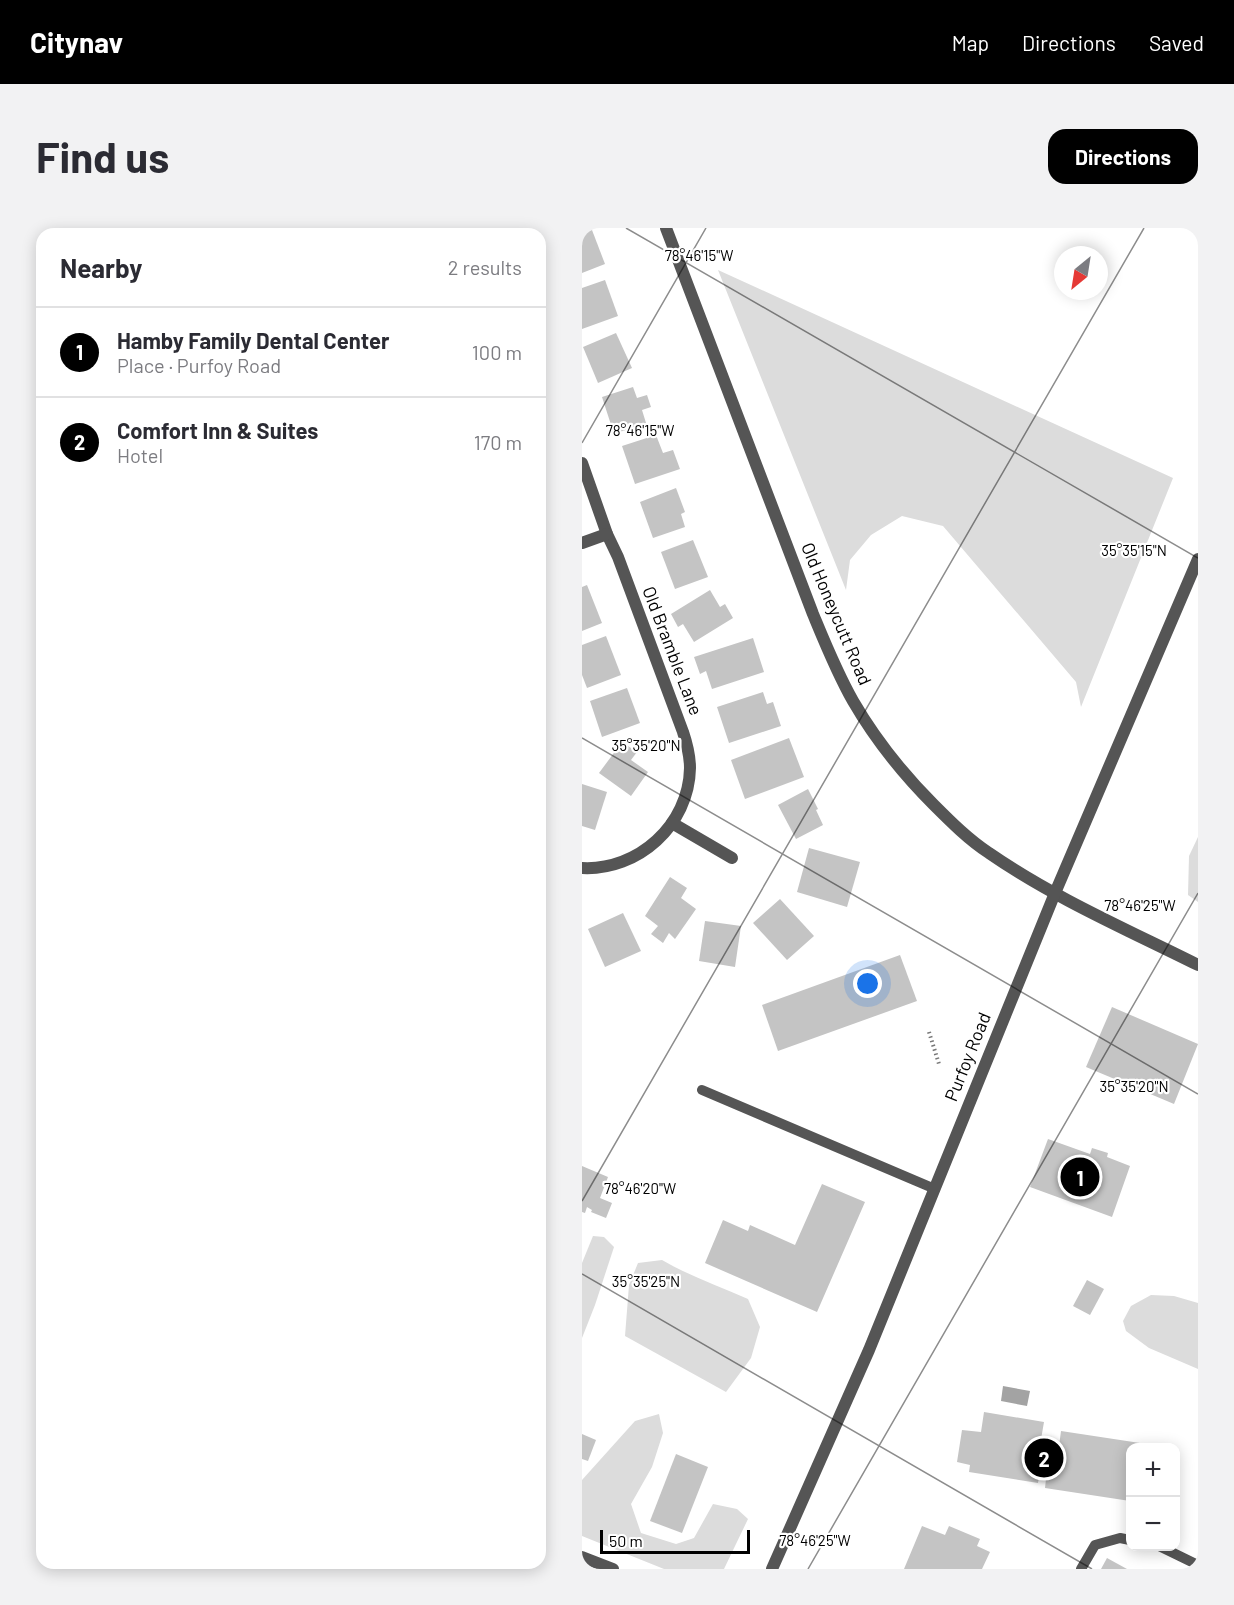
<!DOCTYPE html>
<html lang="en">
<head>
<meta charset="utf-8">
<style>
	:root { --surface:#fff; --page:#f2f2f3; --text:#2b2b33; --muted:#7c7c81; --line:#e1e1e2; --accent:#000 }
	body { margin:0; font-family:Barlow,sans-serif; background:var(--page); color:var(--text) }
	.controls { position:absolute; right:18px; bottom:18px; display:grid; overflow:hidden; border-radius:12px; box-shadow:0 3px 15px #0003 }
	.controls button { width:54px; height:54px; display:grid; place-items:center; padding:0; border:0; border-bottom:2px solid var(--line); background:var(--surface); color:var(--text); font:30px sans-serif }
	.compass { position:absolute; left:472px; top:18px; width:54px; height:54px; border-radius:50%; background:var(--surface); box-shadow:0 3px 15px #0003; rotate:210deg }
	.scale { position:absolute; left:18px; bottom:15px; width:150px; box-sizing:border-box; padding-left:6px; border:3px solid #000; border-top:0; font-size:16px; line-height:21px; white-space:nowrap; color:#000; -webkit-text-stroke:4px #fff; paint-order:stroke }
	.you { position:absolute; left:286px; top:756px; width:21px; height:21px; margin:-15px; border:4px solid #fff; border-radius:50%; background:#1a73e8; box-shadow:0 0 0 9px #1a73e833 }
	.badge { display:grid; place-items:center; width:39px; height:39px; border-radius:50%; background:var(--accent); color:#fff; font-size:20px; font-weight:700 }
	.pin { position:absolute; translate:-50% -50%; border:3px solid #fff; box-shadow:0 2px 6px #0006 }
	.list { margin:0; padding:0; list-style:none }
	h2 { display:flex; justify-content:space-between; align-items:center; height:78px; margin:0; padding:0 24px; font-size:26px }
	h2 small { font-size:20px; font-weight:400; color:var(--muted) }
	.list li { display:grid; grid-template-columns:39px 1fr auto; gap:18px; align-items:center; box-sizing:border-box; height:90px; padding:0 24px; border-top:2px solid var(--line) }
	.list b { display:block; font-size:22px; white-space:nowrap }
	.list p { margin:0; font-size:20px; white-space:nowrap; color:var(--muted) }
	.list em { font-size:20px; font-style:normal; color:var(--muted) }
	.map { position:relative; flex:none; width:616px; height:1341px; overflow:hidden; border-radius:18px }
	header { display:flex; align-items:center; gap:36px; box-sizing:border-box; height:84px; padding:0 30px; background:var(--accent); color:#fff }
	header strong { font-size:28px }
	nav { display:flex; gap:33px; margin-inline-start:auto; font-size:21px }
	.intro { display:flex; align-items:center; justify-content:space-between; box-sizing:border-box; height:144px; padding:0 36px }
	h1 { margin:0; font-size:42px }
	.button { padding:15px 27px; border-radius:18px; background:var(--accent); color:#fff; font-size:21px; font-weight:700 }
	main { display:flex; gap:36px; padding:0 36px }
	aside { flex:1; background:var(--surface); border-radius:18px; box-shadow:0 3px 15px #0003 }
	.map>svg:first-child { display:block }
	.green { fill:#dcdcdc }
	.water { fill:#a3a3a3 }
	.building { fill:#c4c4c4 }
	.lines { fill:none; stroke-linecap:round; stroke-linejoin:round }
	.path { stroke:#777; stroke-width:4; stroke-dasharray:1.5 3; stroke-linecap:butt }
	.service { stroke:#555; stroke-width:10 }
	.minor { stroke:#555; stroke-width:12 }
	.tertiary { stroke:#555; stroke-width:12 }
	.ticks { fill:none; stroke:#000; stroke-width:1.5; stroke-opacity:0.45 }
	.labels { text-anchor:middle; stroke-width:4.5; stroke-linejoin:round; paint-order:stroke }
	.street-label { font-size:18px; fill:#000; stroke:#fff }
	.ticks-label { font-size:15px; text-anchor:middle; fill:#000; stroke:#fff; stroke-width:4.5; stroke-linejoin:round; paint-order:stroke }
</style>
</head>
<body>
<header>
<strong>Citynav</strong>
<nav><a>Map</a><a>Directions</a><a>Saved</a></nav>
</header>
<div class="intro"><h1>Find us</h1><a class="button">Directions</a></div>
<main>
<aside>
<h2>Nearby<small>2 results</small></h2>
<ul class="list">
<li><span class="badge">1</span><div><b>Hamby Family Dental Center</b><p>Place · Purfoy Road</p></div><em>100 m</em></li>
<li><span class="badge">2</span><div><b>Comfort Inn &amp; Suites</b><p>Hotel</p></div><em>170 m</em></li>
</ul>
</aside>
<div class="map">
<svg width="616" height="1341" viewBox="0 0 616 1341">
	<rect width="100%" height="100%" fill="#fff"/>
	<g class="green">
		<path d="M136 42 591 250 499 479 494 454 361 298 320 288 289 307 268 332 264 362Z"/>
		<path d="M616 609V674L606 667 607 628Z"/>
		<path d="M11 1008 22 1009 32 1019 13 1077 0 1110V1035Z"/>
		<path d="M80 1032C107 1048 137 1058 166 1071L178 1099 169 1130 144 1164 43 1108 47 1057 56 1035Z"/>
		<path d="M569 1067 592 1068 616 1075V1141L567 1120 544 1103 541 1093 549 1078Z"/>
		<path d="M77 1186 81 1205 70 1239 49 1276 59 1305 94 1316 112 1310 131 1276 155 1281 166 1291 142 1341H82L0 1308V1252L53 1193Z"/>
	</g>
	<path class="water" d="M421 1158 448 1163 445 1178 419 1173Z"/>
	<g class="building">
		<path d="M10 2 23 36 0 45V5Z"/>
		<path d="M23 52 36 88 0 101V60Z"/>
		<path d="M34 105 50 140 16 155 1 119Z"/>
		<path d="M51 159 55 170 65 167 69 179 60 182 64 195 32 206 20 169Z"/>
		<path d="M74 207 81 225 91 222 98 241 53 256 40 218Z"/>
		<path d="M94 260 103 284 99 286 103 299 71 310 58 274Z"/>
		<path d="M111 312 126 349 93 361 79 324Z"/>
		<path d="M5 357 20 395 0 403V359Z"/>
		<path d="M128 362 138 379 143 376 151 390 112 414 101 396 96 399 89 386Z"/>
		<path d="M24 408 39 447 5 460 0 447V417Z"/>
		<path d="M171 410 182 444 130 461 124 443 118 446 112 429Z"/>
		<path d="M45 460 58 495 20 509 8 473Z"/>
		<path d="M181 464 185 476 191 474 199 498 147 515 135 479Z"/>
		<path d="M207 510 222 549 163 571 149 532Z"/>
		<path d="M40 514 55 524 49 532 66 544 49 568 17 545Z"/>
		<path d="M0 556 25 564 13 602 0 598Z"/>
		<path d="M226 561 236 581 234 582 241 597 214 611 196 577Z"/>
		<path d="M227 620 278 634 265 679 215 664Z"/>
		<path d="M88 649 105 660 99 670 114 681 93 711 87 705 81 715 69 706 76 698 63 688Z"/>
		<path d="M198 671 232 708 205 732 171 695Z"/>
		<path d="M41 685 59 723 23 739 6 701Z"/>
		<path d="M123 693 159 698 153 739 117 733Z"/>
		<path d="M318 727 335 773 196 823 180 777Z"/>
		<path d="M530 779 616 816 592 876 504 839Z"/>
		<path d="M466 911 508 926 510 920 526 925 525 929 548 938 530 989 448 959Z"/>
		<path d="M0 938 26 949 18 970 30 975 24 990 9 984 10 982 5 979 3 985 0 984Z"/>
		<path d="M240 956 283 974 235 1084 123 1035 141 992 166 1003 168 997 213 1017Z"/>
		<path d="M505 1052 522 1061 508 1087 491 1078Z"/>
		<path d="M402 1184 462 1194 457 1223 476 1226 479 1203 558 1215V1220H548V1273L463 1260 465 1242 458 1241 456 1255 387 1244 388 1237 375 1234 380 1202 399 1204Z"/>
		<path d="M0 1206 14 1212 6 1233 0 1231Z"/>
		<path d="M94 1226 126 1239 100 1305 68 1293Z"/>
		<path d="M340 1298 363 1307 367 1298 398 1311 395 1318 408 1324 400 1341H322Z"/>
		<path d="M525 1330 545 1341H519Z"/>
	</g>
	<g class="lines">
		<path class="path" d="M347 804 357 836"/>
		<g class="service">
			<path d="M120 862 353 961"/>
			<path d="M577 1318 616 1337"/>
			<path d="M499 1341 513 1317 538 1310 548 1312"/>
		</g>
		<g class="minor">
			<path d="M84 0 231 386C243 415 255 445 271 473 293 511 321 546 352 577 369 594 387 612 407 625 472 670 546 702 616 737"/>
			<path d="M0 235 25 306 36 329 101 504C105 516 108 528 108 540 107 597 56 643 0 640"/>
			<path d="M0 315 25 306"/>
			<path d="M90 595 150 630"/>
			<path d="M0 1329 31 1341"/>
		</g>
		<path class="tertiary" d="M190 1341 287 1122 473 665 616 331"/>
	</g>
	<path class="ticks" d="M44 0 616 330M0 215 124 0M0 510 616 866M0 973 562 0M0 1046 510 1341M226 1341 616 665"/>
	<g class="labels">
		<g class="street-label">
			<text transform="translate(254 386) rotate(67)" y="6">Old Honeycutt Road</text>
			<text transform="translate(90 423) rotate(69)" y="6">Old Bramble Lane</text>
			<text transform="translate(386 829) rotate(-68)" y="6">Purfoy Road</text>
		</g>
	</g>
	<g class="ticks-label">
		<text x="117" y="33">78°46'15"W</text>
		<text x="58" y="208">78°46'15"W</text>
		<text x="552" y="328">35°35'15"N</text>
		<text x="64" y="523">35°35'20"N</text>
		<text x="558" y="683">78°46'25"W</text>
		<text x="552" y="864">35°35'20"N</text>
		<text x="58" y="966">78°46'20"W</text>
		<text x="64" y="1059">35°35'25"N</text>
		<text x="233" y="1318">78°46'25"W</text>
	</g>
</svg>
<div class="controls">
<button>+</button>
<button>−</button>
</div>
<svg class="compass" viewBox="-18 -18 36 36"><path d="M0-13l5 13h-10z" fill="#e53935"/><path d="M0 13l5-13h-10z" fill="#7c7c81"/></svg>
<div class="scale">50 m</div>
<div class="you"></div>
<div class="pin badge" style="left:498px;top:949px">1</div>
<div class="pin badge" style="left:462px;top:1230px">2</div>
</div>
</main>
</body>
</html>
